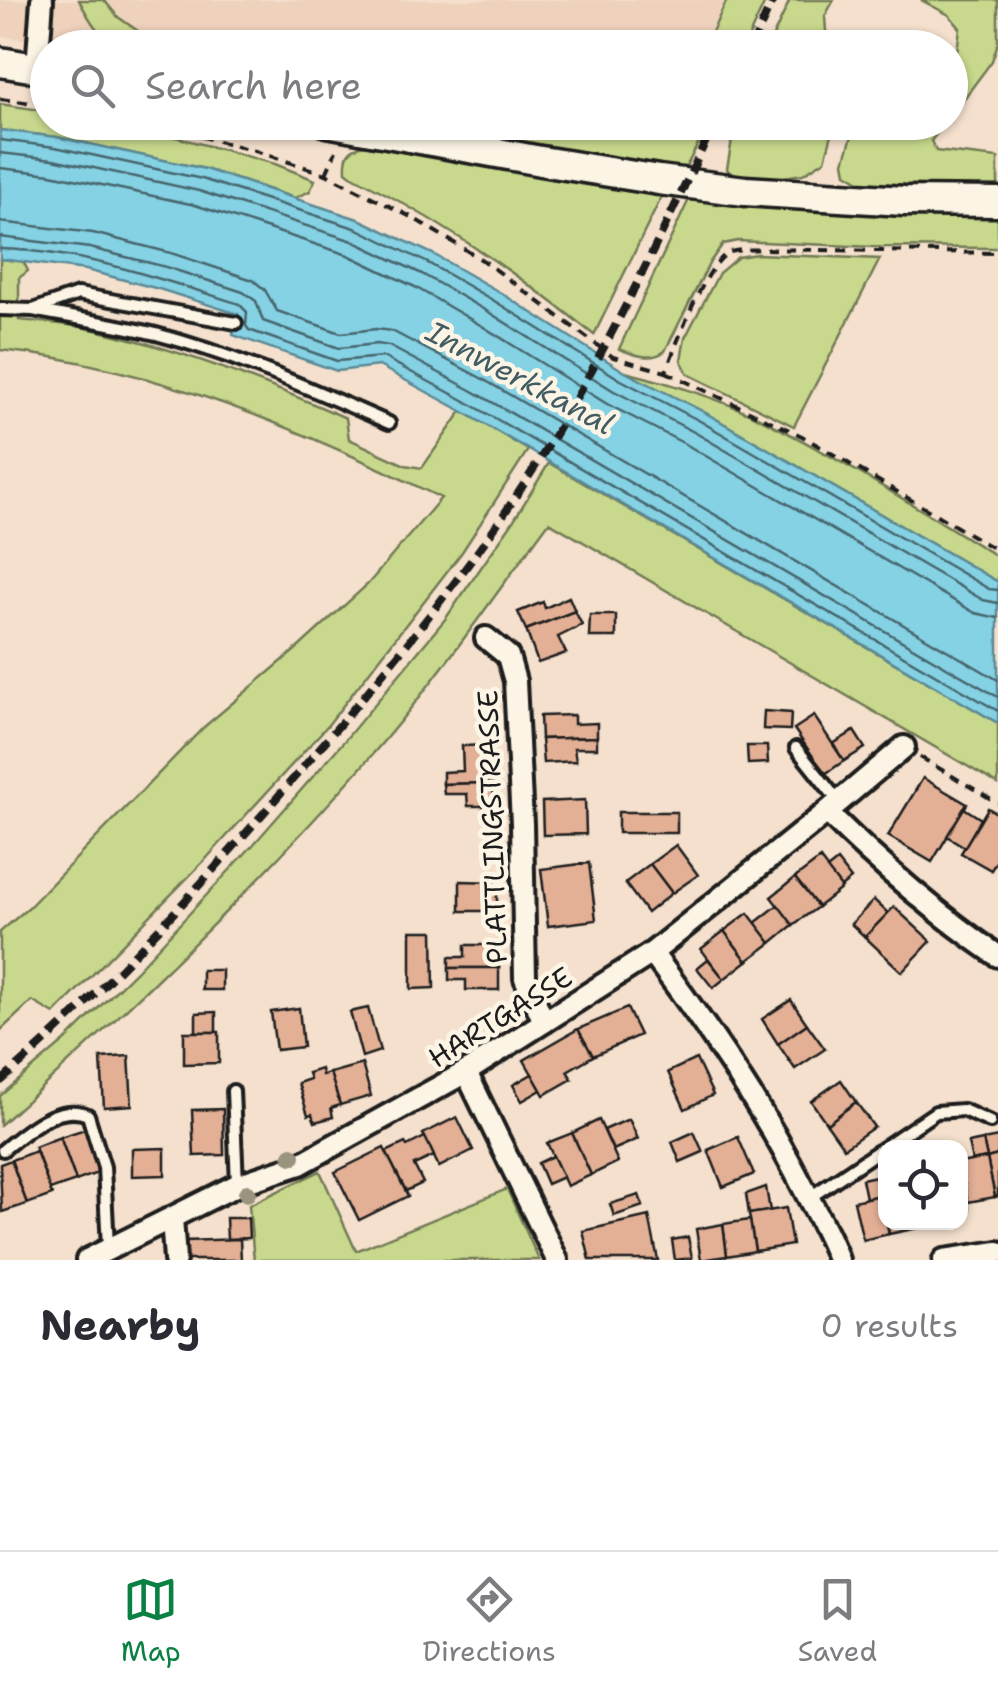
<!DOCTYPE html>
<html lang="en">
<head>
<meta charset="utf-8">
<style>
	:root { --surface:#fff; --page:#f2f2f3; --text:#2b2b33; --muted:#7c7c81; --line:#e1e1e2; --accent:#0b8043 }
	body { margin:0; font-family:"Shantell Sans",sans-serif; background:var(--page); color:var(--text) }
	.controls { position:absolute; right:30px; bottom:30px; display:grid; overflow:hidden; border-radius:20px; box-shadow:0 2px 8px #0004 }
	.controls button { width:90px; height:90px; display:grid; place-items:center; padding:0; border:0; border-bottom:2px solid var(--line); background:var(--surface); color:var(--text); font:50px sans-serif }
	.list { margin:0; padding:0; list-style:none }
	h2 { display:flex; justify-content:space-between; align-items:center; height:130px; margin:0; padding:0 40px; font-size:42px }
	h2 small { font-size:32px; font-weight:400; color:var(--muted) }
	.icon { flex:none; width:55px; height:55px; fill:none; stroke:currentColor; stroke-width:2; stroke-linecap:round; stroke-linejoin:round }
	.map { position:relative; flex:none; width:998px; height:1260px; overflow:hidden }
	.search { position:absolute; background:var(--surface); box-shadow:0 2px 8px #0004; left:30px; right:30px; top:30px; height:110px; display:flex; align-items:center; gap:25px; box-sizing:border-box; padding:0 35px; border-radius:55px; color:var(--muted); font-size:38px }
	.sheet { height:290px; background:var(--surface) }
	nav { display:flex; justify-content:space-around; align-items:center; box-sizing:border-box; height:140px; border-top:2px solid var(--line); background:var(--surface); font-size:28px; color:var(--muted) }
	nav a { display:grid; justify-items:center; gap:5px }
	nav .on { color:var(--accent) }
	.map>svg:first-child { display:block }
	.built { fill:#efd2bc }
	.green { fill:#c8d98d; stroke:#727a54; stroke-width:2.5 }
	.water { fill:#85d2e5; stroke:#5b8995; stroke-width:2.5 }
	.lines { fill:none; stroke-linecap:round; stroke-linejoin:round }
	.shore { stroke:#46656c; stroke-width:2.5 }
	.building { fill:#e3b096; stroke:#1c1c1c; stroke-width:2.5 }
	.service-casing { stroke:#1c1c1c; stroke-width:18 }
	.minor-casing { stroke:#1c1c1c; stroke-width:28 }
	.secondary-casing { stroke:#1c1c1c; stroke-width:35 }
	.path { stroke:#1c1c1c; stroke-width:4; stroke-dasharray:10 8; stroke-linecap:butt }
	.service { stroke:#fcf5e5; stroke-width:10 }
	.minor { stroke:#fcf5e5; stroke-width:20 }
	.secondary { stroke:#fcf5e5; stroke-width:28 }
	.rail { stroke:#1c1c1c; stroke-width:8; stroke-dasharray:15 8; stroke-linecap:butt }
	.tree { fill:#9a947e }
	.labels { text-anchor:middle; stroke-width:9; stroke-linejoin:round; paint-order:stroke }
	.street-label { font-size:28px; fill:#1c1c1c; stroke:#fcf5e5 }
	.water-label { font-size:30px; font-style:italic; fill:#415c62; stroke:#fcf5e5 }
</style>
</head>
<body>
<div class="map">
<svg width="998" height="1260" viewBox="0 0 998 1260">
	<rect width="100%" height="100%" fill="#f4e0cd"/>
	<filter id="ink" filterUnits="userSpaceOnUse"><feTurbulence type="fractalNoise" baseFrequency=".01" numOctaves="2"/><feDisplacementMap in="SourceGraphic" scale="20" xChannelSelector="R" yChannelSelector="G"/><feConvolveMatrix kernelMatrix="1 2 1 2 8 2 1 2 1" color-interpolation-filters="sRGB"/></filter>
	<g filter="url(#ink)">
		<path class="built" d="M0 0H728L708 48 74 47 0 36Z"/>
		<g class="green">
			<path d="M79 0H104L118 17 161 47C149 48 129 51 118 46 99 38 88 17 79 0Z"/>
			<path d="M727 0H766L744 47H705Z"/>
			<path d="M790 0H834L825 16 827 47H768Z"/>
			<path d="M921 0H998V43L992 61 951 116V73L955 67 960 28 949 15Z"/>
			<path d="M0 104 47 111 48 122 107 123 161 133 275 164 315 180 310 191 295 198 205 169 57 137 0 130Z"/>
			<path d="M735 122H835V123L825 160 803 174 777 178 731 174 727 169Z"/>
			<path d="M393 123H709L685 169 588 156Z"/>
			<path d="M856 123H945L931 141 936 151 998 158V188L863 183 846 173 844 162Z"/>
			<path d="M364 145 662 196 594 335C518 273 438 220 351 175L346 171C345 155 348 149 364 145Z"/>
			<path d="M691 195 766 205 998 217V248L874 247 738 241 723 244 710 262 665 351C651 362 633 354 619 349Z"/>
			<path d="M757 254 880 259 794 426 688 374 681 360 685 338 719 273 738 257Z"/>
			<path d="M0 259 23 261 28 271 19 278V320C39 322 61 323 81 327 173 346 261 381 346 418L349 439 405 465 422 468 462 411 528 450 462 552 328 725 205 860 54 1014 32 1001 0 1031V932L29 907 204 727 300 646 368 584 441 498C306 431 151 365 0 350Z"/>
			<path d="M625 372C670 383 715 397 757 417 840 458 919 509 998 557V582L704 412Z"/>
			<path d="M549 463 998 723V784L549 522C489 603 432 687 365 763 252 892 128 1011 0 1125V1096L67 1039 137 970 253 845 345 740 446 618 512 523Z"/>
			<path d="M320 1171 356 1251 507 1189 539 1260H254L249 1205Z"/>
		</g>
		<path class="water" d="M0 130 57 137 205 169 361 220 433 254 501 293 625 372 704 412 998 582V723L462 411 379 366 337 371 233 335 238 314 159 289 86 270 0 259Z"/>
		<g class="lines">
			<g class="shore">
				<path d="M0 140 55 147 202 179 358 229 428 263 496 302 621 380 700 421 989 589 998 590"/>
				<path d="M0 153 53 159 199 191 353 241 422 274 490 313 614 391 694 432 983 600 998 603"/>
				<path d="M0 168 51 174 195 205 348 255 415 287 482 326 607 404 687 445 975 613 998 618"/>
				<path d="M0 222 93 233 171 253 253 280 265 290 277 311 341 333 376 329 392 331 481 378 998 680"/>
				<path d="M0 237 90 248 166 267 243 292 256 301 263 321 339 348 377 344 389 346 473 391 998 697"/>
				<path d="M0 249C82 251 162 279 239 304L247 312 246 326 249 330 337 361 383 357 467 402 998 711"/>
			</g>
		</g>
		<g class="building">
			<path d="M569 597 575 611 526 630 518 612 543 602 545 608Z"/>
			<path d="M575 611 582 625 558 637 566 653 538 663 526 630Z"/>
			<path d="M590 615H616V637H589Z"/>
			<path d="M764 711 791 713 790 730 763 729Z"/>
			<path d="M574 715V724L597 723V737L541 739 540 716Z"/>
			<path d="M814 716 844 761 825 774 794 729Z"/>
			<path d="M854 731 865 748 844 761 833 744Z"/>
			<path d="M597 737V748H574L576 761 543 763 541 739Z"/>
			<path d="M492 745 493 783 443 784V772L463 771 462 746Z"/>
			<path d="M747 746H767L768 763 748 764Z"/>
			<path d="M923 778 967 804 932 862 888 836Z"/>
			<path d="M493 783 494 806H468L467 794H444L443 784Z"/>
			<path d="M585 800 586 834 543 835 542 802Z"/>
			<path d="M964 808 981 819 965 847 947 836Z"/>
			<path d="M988 808 998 814V859L991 870 961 853Z"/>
			<rect x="618" y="812" width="59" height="21"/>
			<path d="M676 845 698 875 672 893 650 864Z"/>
			<path d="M820 859 842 888 818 907 795 878Z"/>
			<path d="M837 861 851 879 841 887 827 869Z"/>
			<path d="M589 863 596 920 548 926 541 869Z"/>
			<path d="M650 864 672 893 647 913 625 883Z"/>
			<path d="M795 878 818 907 793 925 771 897Z"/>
			<path d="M460 881 497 882V911H460Z"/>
			<path d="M874 900 888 913 865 937 851 924Z"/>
			<path d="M778 905 793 925 771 943 755 923Z"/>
			<path d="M894 907 931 941 902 972 865 937Z"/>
			<path d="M748 913 771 943 747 961 724 931Z"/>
			<path d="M411 931H433L434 988 411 989Z"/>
			<path d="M724 931 747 961 724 979 701 949Z"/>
			<path d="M465 945H499V968H449V957H465Z"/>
			<path d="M708 959 724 979 713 988 697 968Z"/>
			<path d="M449 968H499V990H466V980H449Z"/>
			<rect x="202" y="970" width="20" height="20"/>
			<path d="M791 1000 807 1024 778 1044 762 1019Z"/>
			<path d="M299 1008 303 1047 276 1050 271 1012Z"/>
			<path d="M368 1008 380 1051 362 1057 350 1012Z"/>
			<path d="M627 1008 640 1035 593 1056 578 1029Z"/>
			<path d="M216 1012V1032H196V1013Z"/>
			<path d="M807 1024 825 1049 795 1069 778 1044Z"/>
			<path d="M578 1029 593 1056 567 1071 572 1079 544 1095 524 1060Z"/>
			<path d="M184 1032H219V1063L184 1064Z"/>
			<path d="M129 1056 132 1105 104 1107 101 1058Z"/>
			<path d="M696 1059 713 1095 685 1109 668 1072Z"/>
			<path d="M362 1064 371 1096 340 1105 330 1073Z"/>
			<path d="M321 1069 322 1075 330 1073 340 1105 331 1108 333 1117 315 1122 312 1114 308 1115 298 1083 310 1079 308 1073Z"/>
			<path d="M532 1074 541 1090 522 1101 513 1085Z"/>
			<path d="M841 1080 856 1102 827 1124 811 1101Z"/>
			<path d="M856 1102 874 1127 844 1148 827 1124Z"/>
			<path d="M223 1109 224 1155 194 1156 192 1110Z"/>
			<path d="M457 1117 473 1150 439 1167 423 1134Z"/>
			<path d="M629 1119 638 1139 613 1150 604 1130Z"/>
			<path d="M599 1120 618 1162 591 1175 572 1133Z"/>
			<path d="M85 1129 100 1172 76 1181 60 1137Z"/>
			<path d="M694 1132 703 1152 680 1162 672 1142Z"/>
			<path d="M572 1133 591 1175 567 1186 547 1143Z"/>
			<path d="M60 1137 76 1181 50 1190 35 1147Z"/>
			<path d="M425 1137 434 1156 414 1165 423 1183 406 1191 386 1152 405 1143 407 1146Z"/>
			<path d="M738 1137 754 1174 723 1187 708 1150Z"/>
			<path d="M998 1137V1155L987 1158 983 1140Z"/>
			<path d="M983 1140 987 1158 972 1161 968 1143Z"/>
			<path d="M165 1148V1175L132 1176V1149Z"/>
			<path d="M384 1148 408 1196 359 1220 335 1172Z"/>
			<path d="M36 1151 52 1195 27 1204 11 1160Z"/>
			<path d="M998 1155V1196L995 1197 987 1158Z"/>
			<path d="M553 1156 563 1177 547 1184 538 1163Z"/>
			<path d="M987 1158 995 1197 968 1202 960 1163Z"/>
			<path d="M11 1160 27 1204 2 1212 0 1164Z"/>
			<path d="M960 1171 969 1210 960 1212Z"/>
			<path d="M876 1176 881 1195 866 1198 862 1179Z"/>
			<path d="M766 1187 770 1211 749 1214 746 1194Z"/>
			<path d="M639 1195 643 1206 614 1216 610 1204Z"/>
			<path d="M881 1195 889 1234 863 1240 854 1201Z"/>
			<path d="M786 1208 792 1245 755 1251 749 1214Z"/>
			<path d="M649 1216 658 1260H590L583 1231Z"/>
			<path d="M226 1218H248L249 1238 227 1239Z"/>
			<path d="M750 1220 755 1251 727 1256 723 1224Z"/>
			<path d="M887 1222H916L918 1228 889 1234Z"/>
			<path d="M723 1224 727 1256 701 1260 696 1229Z"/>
			<path d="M688 1237 692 1258 675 1260 672 1240Z"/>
			<path d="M240 1239 241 1260H186L185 1241Z"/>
		</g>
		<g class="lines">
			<g class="service-casing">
				<g id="service">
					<path d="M0 309 33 310 78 294 236 323"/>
					<path d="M33 310C74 318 116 324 156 334 236 355 313 390 389 423"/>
					<path d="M796 748 839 802"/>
					<path d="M233 1091 237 1184"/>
					<path d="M3 1150C25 1132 58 1102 88 1115L104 1167 108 1248"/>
					<path d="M809 1198 936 1112 963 1110 990 1122"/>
				</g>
			</g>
			<g class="minor-casing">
				<g id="minor">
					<path d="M37 68 42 0"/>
					<path d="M486 638 508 656 515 681 522 824 525 978 544 1022"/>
					<path d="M827 812 904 747"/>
					<path d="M652 953C709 1029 762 1106 805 1191 816 1213 830 1236 838 1260"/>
					<path d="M466 1072 557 1260"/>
					<path d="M172 1218 175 1260"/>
					<path d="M87 1260 237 1185 300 1164 466 1072 652 953 827 812C879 864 937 914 998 956"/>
					<path d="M944 1260 998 1252"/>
				</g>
			</g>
			<g class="secondary-casing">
				<g id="secondary">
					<path d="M0 62 48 70"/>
					<path d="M327 122 541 161 659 180 745 191 904 201 998 202"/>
				</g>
			</g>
			<g class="path">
				<path d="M0 99 48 105"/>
				<path d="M148 122 255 151 326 174 413 218 487 263 613 357 666 372C675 347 705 265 728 253 737 249 750 250 760 249L998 253"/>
				<path d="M326 174 336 151"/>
				<path d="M666 372 802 436 998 551"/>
				<path d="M920 757 998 803"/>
			</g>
			<use href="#service" class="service"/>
			<use href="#minor" class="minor"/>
			<use href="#secondary" class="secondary"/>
			<g class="rail">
				<path d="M751 48 773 0"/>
				<path d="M0 1082C111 986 210 876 305 765 389 668 472 568 540 459 607 351 660 237 715 122"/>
			</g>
		</g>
		<g class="tree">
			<circle cx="292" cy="1156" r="9"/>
			<circle cx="247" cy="1193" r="9"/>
		</g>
	</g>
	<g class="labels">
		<g class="street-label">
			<text transform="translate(492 827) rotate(-92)" y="10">PLATTLINGSTRASSE</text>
			<text transform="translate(500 1017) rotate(-32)" y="10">HARTGASSE</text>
		</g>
		<g class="water-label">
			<text transform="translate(520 378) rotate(28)" y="10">Innwerkkanal</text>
		</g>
	</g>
</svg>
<div class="controls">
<button><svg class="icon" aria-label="locate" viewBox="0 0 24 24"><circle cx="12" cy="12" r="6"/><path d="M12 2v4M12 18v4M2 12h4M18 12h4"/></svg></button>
</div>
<div class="search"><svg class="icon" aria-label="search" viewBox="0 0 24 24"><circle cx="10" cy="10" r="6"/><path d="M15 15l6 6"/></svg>Search here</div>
</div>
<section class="sheet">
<h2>Nearby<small>0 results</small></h2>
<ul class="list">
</ul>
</section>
<nav>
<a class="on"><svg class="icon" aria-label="map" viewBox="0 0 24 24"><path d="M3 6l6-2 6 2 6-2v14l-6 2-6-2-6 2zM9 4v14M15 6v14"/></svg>Map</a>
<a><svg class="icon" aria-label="directions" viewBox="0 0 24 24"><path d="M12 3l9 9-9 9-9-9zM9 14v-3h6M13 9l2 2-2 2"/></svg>Directions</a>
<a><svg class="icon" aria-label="saved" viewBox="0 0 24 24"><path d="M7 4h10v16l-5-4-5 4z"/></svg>Saved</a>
</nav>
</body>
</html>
